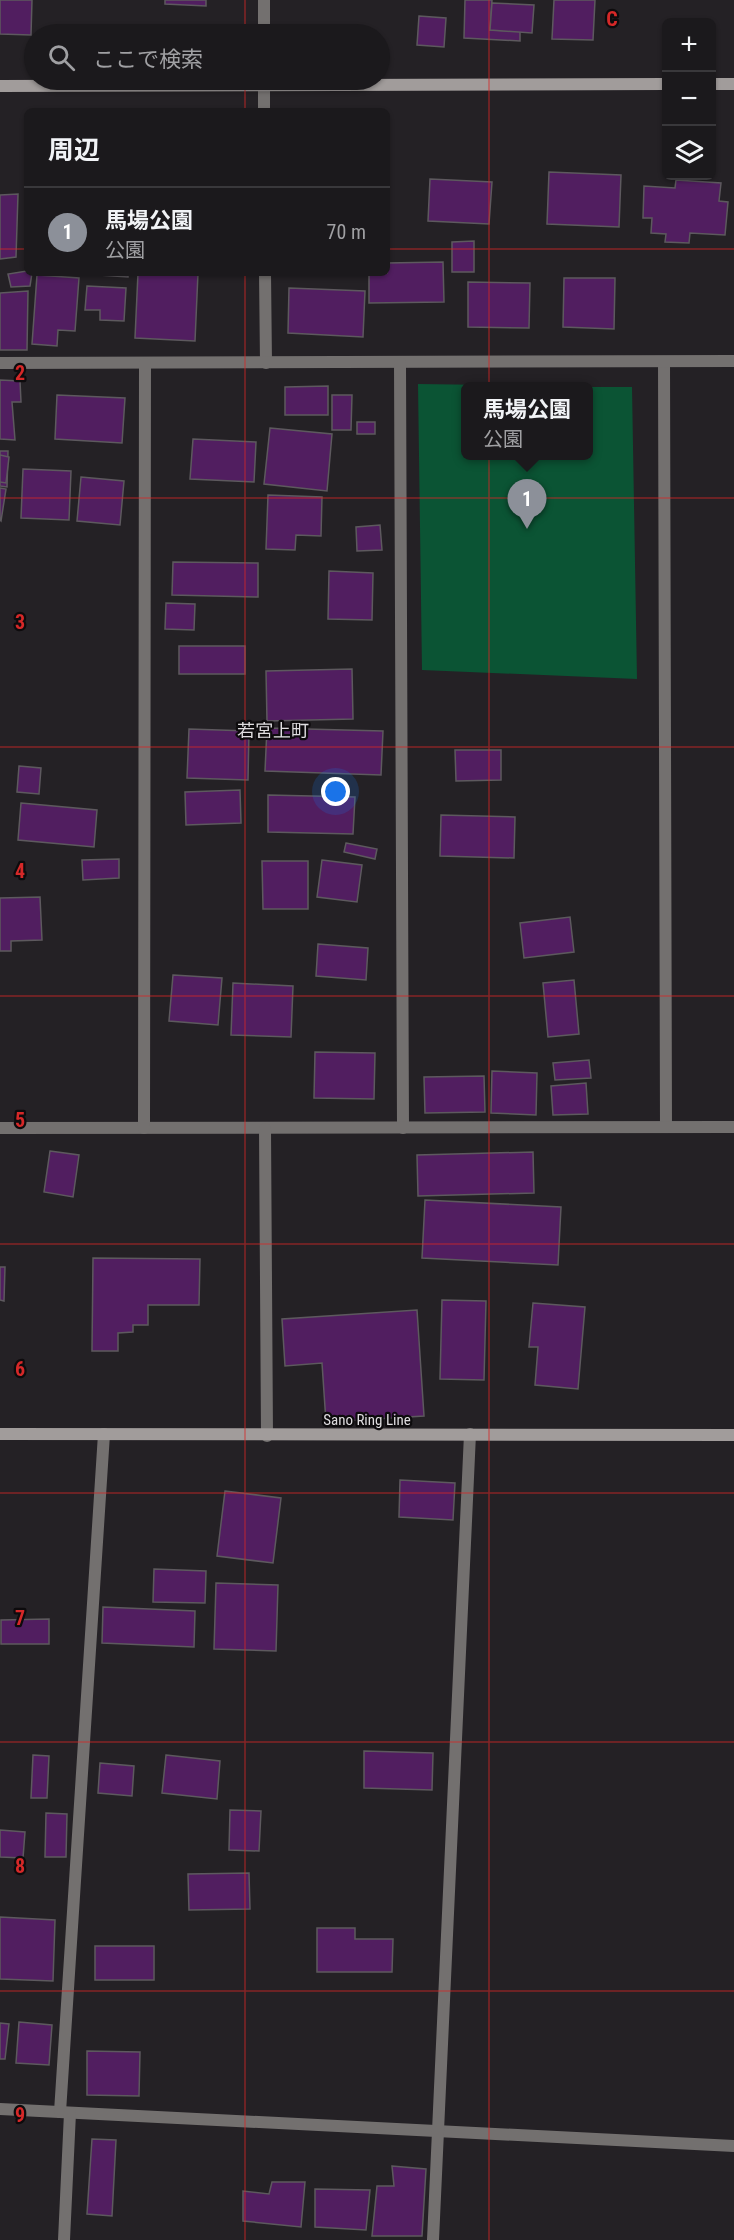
<!DOCTYPE html>
<html lang="ja">
<head>
<meta charset="utf-8">
<style>
	:root { --surface:#1b191c; --page:#242225; --text:#f1f3f6; --muted:#a0a0a3; --line:#39383b; --accent:#8c9099 }
	body { margin:0; font-family:"Roboto Condensed","Noto Sans JP",sans-serif; background:var(--page); color:var(--text) }
	.controls { position:absolute; right:18px; top:18px; display:grid; overflow:hidden; border-radius:9px; box-shadow:0 2px 4px #0004 }
	.controls button { width:54px; height:54px; display:grid; place-items:center; padding:0; border:0; border-bottom:2px solid var(--line); background:var(--surface); color:var(--text); font:30px sans-serif }
	.you { position:absolute; left:336px; top:792px; width:21px; height:21px; margin:-15px; border:4px solid #fff; border-radius:50%; background:#1a73e8; box-shadow:0 0 0 9px #1a73e833 }
	.badge { display:grid; place-items:center; width:39px; height:39px; border-radius:50%; background:var(--accent); color:#fff; font-size:20px; font-weight:700 }
	.pin { position:absolute; translate:-50% -50px; filter:drop-shadow(0 2px 3px #0008) }
	.pin::after { content:''; position:absolute; top:32px; width:21px; height:18px; background:inherit; clip-path:polygon(0 0,100% 0,50% 100%) }
	.popup { position:absolute; left:461px; top:382px; width:132px; height:78px; box-sizing:border-box; display:grid; place-content:center; border-radius:9px; background:var(--surface); filter:drop-shadow(0 2px 4px #0005); font-size:20px; white-space:nowrap; color:var(--muted) }
	.popup b { font-size:22px; color:var(--text) }
	.popup::after { content:''; position:absolute; left:50%; top:100%; margin-left:-12px; border:12px solid transparent; border-top-color:var(--surface) }
	.list { margin:0; padding:0; list-style:none }
	h2 { display:flex; justify-content:space-between; align-items:center; height:78px; margin:0; padding:0 24px; font-size:26px }
	h2 small { font-size:20px; font-weight:400; color:var(--muted) }
	.list li { display:grid; grid-template-columns:39px 1fr auto; gap:18px; align-items:center; box-sizing:border-box; height:90px; padding:0 24px; border-top:2px solid var(--line) }
	.list b { display:block; font-size:22px; white-space:nowrap }
	.list p { margin:0; font-size:20px; white-space:nowrap; color:var(--muted) }
	.list em { font-size:20px; font-style:normal; color:var(--muted) }
	.icon { flex:none; width:33px; height:33px; fill:none; stroke:currentColor; stroke-width:2; stroke-linecap:round; stroke-linejoin:round }
	.map { position:relative; flex:none; width:734px; height:2240px; overflow:hidden }
	.search { position:absolute; background:var(--surface); box-shadow:0 2px 4px #0004; left:24px; top:24px; width:366px; height:66px; display:flex; align-items:center; gap:15px; box-sizing:border-box; padding:0 21px; border-radius:33px; color:var(--muted); font-size:22px }
	.panel { position:absolute; background:var(--surface); box-shadow:0 2px 4px #0004; left:24px; top:108px; width:366px; height:168px; border-radius:9px }
	.map>svg:first-child { display:block }
	.green { fill:#0b5434 }
	.building { fill:#511e60; stroke:#5d595e; stroke-width:1.5 }
	.lines { fill:none; stroke-linecap:round; stroke-linejoin:round }
	.street { stroke:#73706f; stroke-width:12 }
	.secondary { stroke:#a19c9b; stroke-width:12 }
	.grid { fill:none; stroke:#d62828; stroke-width:1.5; stroke-opacity:0.55 }
	.labels { text-anchor:middle; stroke-width:4.5; stroke-linejoin:round; paint-order:stroke }
	.street-label { font-size:15px; fill:#dfdde0; stroke:#0d0b0d }
	.quarter-label { font-size:18px; fill:#dfdde0; stroke:#0d0b0d }
	.grid-label { font-size:20px; text-anchor:middle; font-weight:bold; fill:#d62828; stroke:#0d0b0d; stroke-width:4.5; stroke-linejoin:round; paint-order:stroke }
</style>
</head>
<body>
<div class="map">
<svg width="734" height="2240" viewBox="0 0 734 2240">
	<rect width="100%" height="100%" fill="#242125"/>
	<path class="green" d="M418 384 568 386H466V456H588L589 387H632L637 679 422 670Z"/>
	<g class="building">
		<path d="M0 0H32L31 35 0 34Z"/>
		<path d="M165 0H206V6L165 4Z"/>
		<path d="M465 0H492L490 30 520 31V41L464 38Z"/>
		<path d="M554 0H595L593 40 552 39Z"/>
		<path d="M492 3 534 5 532 33 490 30Z"/>
		<path d="M419 16 446 18 444 47 417 45Z"/>
		<path d="M549 172 621 175 619 227 547 224Z"/>
		<path d="M430 179 492 182 489 224 428 221Z"/>
		<path d="M676 180 721 183 719 201 728 202 725 235 690 233 689 243 665 242 666 234 651 233 652 218H643L644 186 675 188Z"/>
		<path d="M18 194 16 257 0 259V195Z"/>
		<path d="M474 241V272H452V242Z"/>
		<path d="M443 262 444 302 369 303V273H387V263Z"/>
		<path d="M27 271 32 273 30 286 11 287 8 274Z"/>
		<path d="M68 273H128V277Z"/>
		<path d="M138 273H198L195 341 135 338Z"/>
		<path d="M37 275 79 278 75 331 58 330 57 346 32 344Z"/>
		<path d="M564 278H615L614 329 563 327Z"/>
		<path d="M468 282 530 283 529 328 468 327Z"/>
		<path d="M87 286 126 288 124 321 100 320V310H85Z"/>
		<path d="M289 288 365 291 363 337 288 333Z"/>
		<path d="M28 291 27 350H0V293Z"/>
		<path d="M0 380 20 381 21 402H12L15 440 0 439Z"/>
		<path d="M328 386V415H285V387Z"/>
		<path d="M57 395 125 398 122 443 55 439Z"/>
		<path d="M332 395H352L351 430H332Z"/>
		<rect x="357" y="422" width="18" height="12"/>
		<path d="M270 428 332 434 327 491 264 484Z"/>
		<path d="M193 439 256 442 254 482 190 479Z"/>
		<path d="M0 451H8L7 487 0 486Z"/>
		<path d="M0 455 9 457 6 483 0 482Z"/>
		<path d="M23 469 71 471 69 520 21 518Z"/>
		<path d="M81 477 124 481 120 525 77 521Z"/>
		<path d="M0 488 6 489 1 521 0 520Z"/>
		<path d="M268 495 322 497 321 536 296 535 295 550 266 549Z"/>
		<path d="M380 525 382 550 357 551 356 527Z"/>
		<path d="M173 562 258 563V597L172 595Z"/>
		<path d="M329 571 373 573 372 620 328 619Z"/>
		<path d="M166 603 195 604 194 630 165 629Z"/>
		<rect x="179" y="646" width="66" height="28"/>
		<path d="M352 669 353 719 267 721 266 671Z"/>
		<path d="M267 728 383 731 381 775 265 771Z"/>
		<path d="M189 729 249 731 248 780 187 778Z"/>
		<path d="M455 750H501V780L456 781Z"/>
		<path d="M19 766 41 768 39 794 17 792Z"/>
		<path d="M240 790 241 823 186 825 185 792Z"/>
		<path d="M268 795 355 797 353 834 268 832Z"/>
		<path d="M21 803 97 810 94 847 18 840Z"/>
		<path d="M441 815 515 817 514 858 440 856Z"/>
		<path d="M346 843 377 849 375 859 344 852Z"/>
		<path d="M119 859V878L83 880 82 860Z"/>
		<path d="M322 860 362 865 357 902 317 897Z"/>
		<path d="M262 861H308V909H263Z"/>
		<path d="M40 897 42 940 11 941V951H0V898Z"/>
		<path d="M570 917 574 952 524 958 520 923Z"/>
		<path d="M318 944 368 948 366 980 316 976Z"/>
		<path d="M173 975 222 978 218 1025 169 1021Z"/>
		<path d="M574 980 579 1034 548 1037 543 983Z"/>
		<path d="M233 983 293 986 291 1037 231 1035Z"/>
		<path d="M315 1052 375 1053 374 1099 314 1098Z"/>
		<path d="M589 1060 591 1078 555 1080 553 1063Z"/>
		<path d="M492 1071 537 1073 536 1115 491 1113Z"/>
		<path d="M484 1076 485 1112 425 1113 424 1077Z"/>
		<path d="M586 1083 588 1114 553 1115 551 1086Z"/>
		<path d="M50 1151 79 1155 73 1197 44 1192Z"/>
		<path d="M533 1152 534 1193 418 1196 417 1155Z"/>
		<path d="M425 1200 561 1207 558 1265 422 1258Z"/>
		<path d="M93 1258 200 1259 199 1305H148V1325H133V1332L118 1333V1351H92Z"/>
		<path d="M0 1267H5L4 1301 0 1300Z"/>
		<path d="M442 1300 486 1301 484 1380 440 1379Z"/>
		<path d="M533 1303 585 1307 578 1389 535 1385 538 1347H529Z"/>
		<path d="M417 1310 424 1416 326 1422 322 1363 285 1366 282 1319Z"/>
		<path d="M400 1480 455 1483 453 1520 399 1517Z"/>
		<path d="M225 1491 281 1498 273 1563 217 1556Z"/>
		<path d="M154 1569 206 1571 205 1603 153 1602Z"/>
		<path d="M216 1583 278 1585 276 1651 214 1649Z"/>
		<path d="M103 1607 195 1611 194 1647 102 1643Z"/>
		<path d="M49 1619V1644H1V1620Z"/>
		<path d="M364 1751 433 1753 432 1790 364 1788Z"/>
		<path d="M33 1755 49 1756 47 1798H31Z"/>
		<path d="M166 1755 220 1761 217 1799 162 1793Z"/>
		<path d="M100 1763 134 1766 132 1796 98 1793Z"/>
		<path d="M230 1810 261 1811 259 1851 229 1850Z"/>
		<path d="M46 1813 67 1814 66 1857H45Z"/>
		<path d="M0 1830 25 1832 23 1858 0 1857Z"/>
		<path d="M249 1873 250 1909 189 1910 188 1874Z"/>
		<path d="M0 1917 55 1920 53 1981 0 1979Z"/>
		<path d="M317 1928H355V1939H393L392 1972H317Z"/>
		<rect x="95" y="1946" width="59" height="34"/>
		<path d="M19 2022 52 2025 49 2065 16 2063Z"/>
		<path d="M0 2023 9 2024 5 2059H0Z"/>
		<path d="M87 2051 140 2052 139 2096 87 2095Z"/>
		<path d="M92 2139 116 2140 112 2216 87 2214Z"/>
		<path d="M392 2166 426 2169 422 2236H372L377 2186H394Z"/>
		<path d="M272 2182H305L301 2227 243 2221V2191L269 2194Z"/>
		<path d="M315 2189 370 2190 366 2230 315 2227Z"/>
	</g>
	<g class="lines">
		<g class="street">
			<path d="M264 0V34"/>
			<path d="M264 80V111"/>
			<path d="M265 273 266 363"/>
			<path d="M664 362 666 1127"/>
			<path d="M0 363 734 361"/>
			<path d="M400 363 403 1128"/>
			<path d="M0 1128 734 1127"/>
			<path d="M144 1128 145 364"/>
			<path d="M265 1129 267 1436"/>
			<path d="M0 2109 734 2146"/>
			<path d="M60 2112 104 1434"/>
			<path d="M64 2240 70 2113"/>
			<path d="M433 2240 470 1434"/>
		</g>
		<g class="secondary">
			<path d="M712 84H734"/>
			<path d="M0 86 666 84"/>
			<path d="M0 1434 734 1435"/>
		</g>
	</g>
	<path class="grid" d="M245 0V34M489 0V2240M245 80V111M0 249H27M387 249H734M245 273V2240M0 498H734M0 747H734M0 996H734M0 1244H734M0 1493H734M0 1742H734M0 1991H734"/>
	<g class="labels">
		<g class="street-label">
			<text x="367" y="1425">Sano Ring Line</text>
		</g>
		<g class="quarter-label">
			<text x="273" y="737">若宮上町</text>
		</g>
	</g>
	<g class="grid-label">
		<text x="612" y="26">C</text>
		<text x="20" y="380">2</text>
		<text x="20" y="629">3</text>
		<text x="20" y="878">4</text>
		<text x="20" y="1127">5</text>
		<text x="20" y="1376">6</text>
		<text x="20" y="1625">7</text>
		<text x="20" y="1873">8</text>
		<text x="20" y="2122">9</text>
	</g>
</svg>
<div class="controls">
<button>+</button>
<button>−</button>
<button><svg class="icon" aria-label="layers" viewBox="0 0 24 24"><path d="M12 4l9 5-9 5-9-5zM3 14l9 5 9-5"/></svg></button>
</div>
<div class="you"></div>
<div class="pin badge" style="left:527px;top:529px">1</div>
<div class="popup"><b>馬場公園</b>公園</div>
<div class="search"><svg class="icon" aria-label="search" viewBox="0 0 24 24"><circle cx="10" cy="10" r="6"/><path d="M15 15l6 6"/></svg>ここで検索</div>
<section class="panel">
<h2>周辺<small></small></h2>
<ul class="list">
<li><span class="badge">1</span><div><b>馬場公園</b><p>公園</p></div><em>70 m</em></li>
</ul>
</section>
</div>
</body>
</html>
